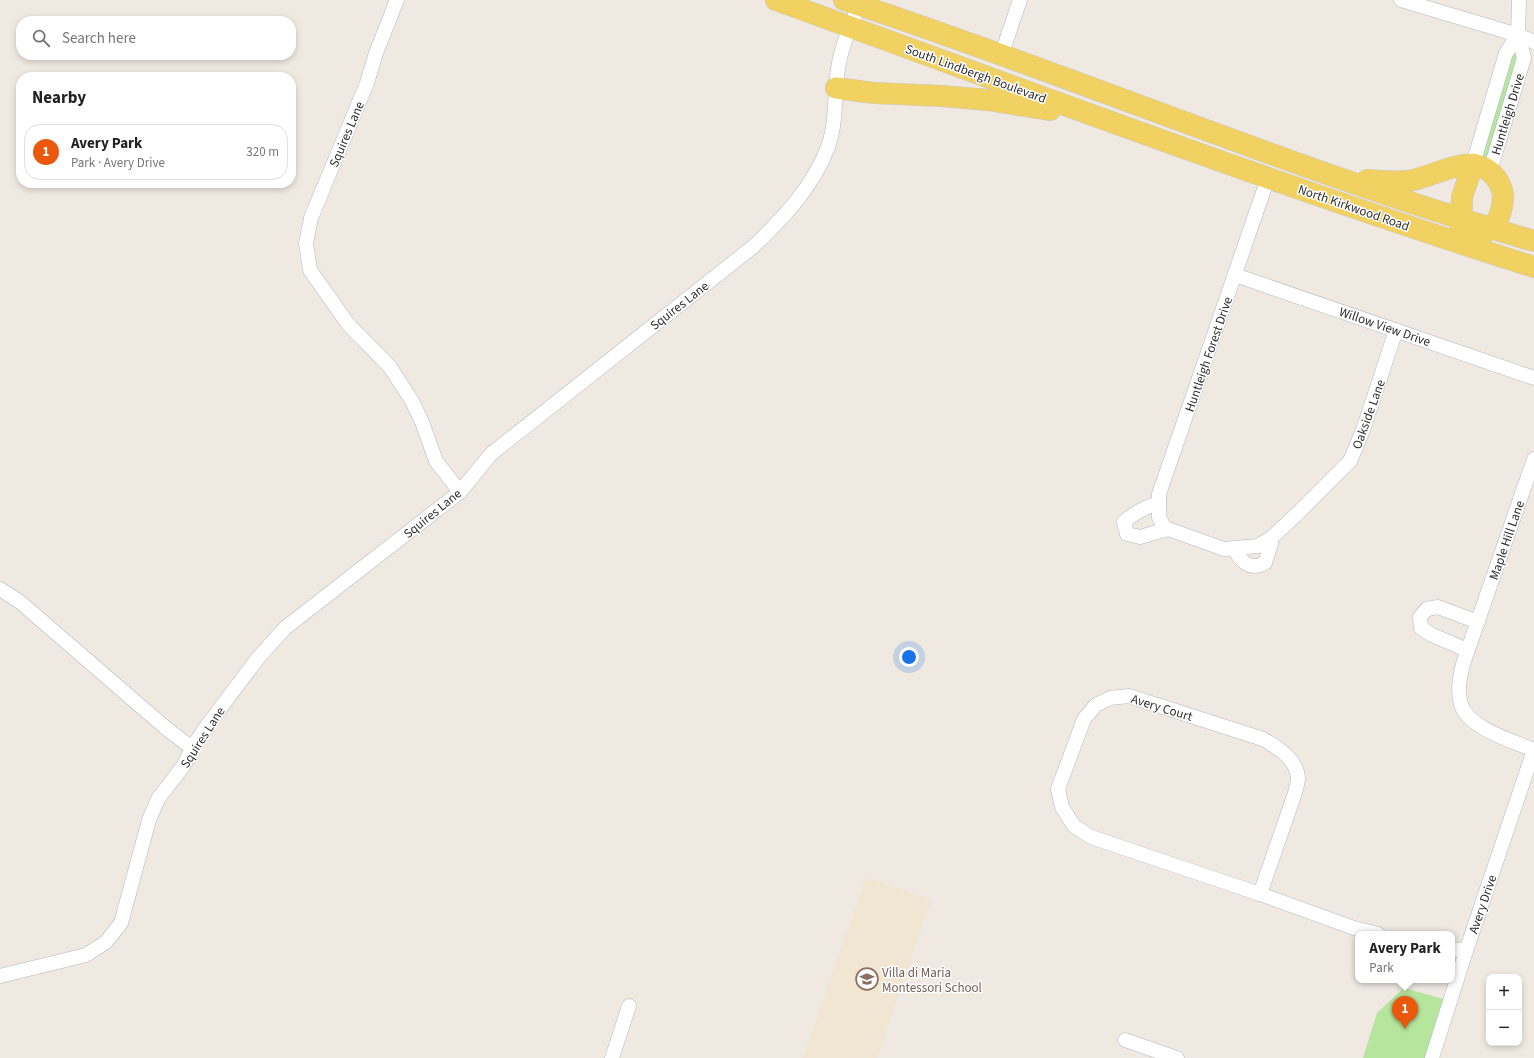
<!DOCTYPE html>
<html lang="en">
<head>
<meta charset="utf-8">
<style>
	:root { --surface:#fff; --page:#f6f6f6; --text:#222; --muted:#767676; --line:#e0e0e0; --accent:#ea580c }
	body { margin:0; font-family:"Source Sans 3",sans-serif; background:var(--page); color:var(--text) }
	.controls { position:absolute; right:12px; bottom:12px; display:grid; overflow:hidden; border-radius:8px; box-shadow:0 2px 6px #0003 }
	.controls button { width:36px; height:36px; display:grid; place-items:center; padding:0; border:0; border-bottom:1px solid var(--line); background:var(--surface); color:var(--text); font:20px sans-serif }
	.you { position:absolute; left:909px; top:657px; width:14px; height:14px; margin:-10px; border:3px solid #fff; border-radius:50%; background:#1a73e8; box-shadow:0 0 0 6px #1a73e833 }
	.badge { display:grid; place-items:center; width:26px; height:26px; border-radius:50%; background:var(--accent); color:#fff; font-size:13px; font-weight:700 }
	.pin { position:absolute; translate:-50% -33px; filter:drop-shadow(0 1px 2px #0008) }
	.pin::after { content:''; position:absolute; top:21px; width:14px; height:12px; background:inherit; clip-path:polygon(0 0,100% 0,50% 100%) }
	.popup { position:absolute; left:1355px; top:931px; width:100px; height:52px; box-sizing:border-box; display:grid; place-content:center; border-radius:8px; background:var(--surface); filter:drop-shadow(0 1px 3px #0005); font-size:13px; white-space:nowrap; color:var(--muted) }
	.popup b { font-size:15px; color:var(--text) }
	.popup::after { content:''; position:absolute; left:50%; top:100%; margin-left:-8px; border:8px solid transparent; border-top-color:var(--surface) }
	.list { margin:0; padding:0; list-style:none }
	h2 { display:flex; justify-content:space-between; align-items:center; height:52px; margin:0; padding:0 16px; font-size:17px }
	h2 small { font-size:13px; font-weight:400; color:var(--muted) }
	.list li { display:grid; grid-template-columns:26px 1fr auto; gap:12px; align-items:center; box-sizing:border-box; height:56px; margin:0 8px 8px; padding:0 8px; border:1px solid var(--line); border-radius:16px }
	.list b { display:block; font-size:15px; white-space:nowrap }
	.list p { margin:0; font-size:13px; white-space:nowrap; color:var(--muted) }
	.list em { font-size:13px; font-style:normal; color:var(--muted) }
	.icon { flex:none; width:22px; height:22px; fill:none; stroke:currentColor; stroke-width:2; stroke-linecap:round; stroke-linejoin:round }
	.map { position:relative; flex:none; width:1534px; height:1058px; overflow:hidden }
	.search { position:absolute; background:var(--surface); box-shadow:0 2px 6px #0003; left:16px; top:16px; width:280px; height:44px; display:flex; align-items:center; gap:10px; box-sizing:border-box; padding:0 14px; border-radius:16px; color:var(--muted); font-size:15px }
	.panel { position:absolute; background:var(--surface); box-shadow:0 2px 6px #0003; left:16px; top:72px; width:280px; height:116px; border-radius:16px }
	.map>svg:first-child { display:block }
	.education { fill:#f0e6d1 }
	.green { fill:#b6e59e }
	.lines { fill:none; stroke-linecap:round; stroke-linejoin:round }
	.minor-casing { stroke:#b4b7c1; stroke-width:15 }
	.primary-casing { stroke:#c9c9c9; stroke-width:22 }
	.minor { stroke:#fff; stroke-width:14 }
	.primary { stroke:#f2d163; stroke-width:21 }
	.labels { text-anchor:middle; stroke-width:3; stroke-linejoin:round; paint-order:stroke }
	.street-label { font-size:13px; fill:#2e2e2e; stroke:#fff }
	.education-label { font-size:13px; fill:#785e54; stroke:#fff; text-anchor:start }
</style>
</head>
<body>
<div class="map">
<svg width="1534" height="1058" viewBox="0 0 1534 1058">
	<rect width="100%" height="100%" fill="#efe9e1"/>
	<path class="education" d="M866 878 931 900 877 1058H803Z"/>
	<g class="green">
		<path d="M1515 51 1520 52 1488 158 1484 157 1481 152 1512 54Z"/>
		<path d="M1404 988 1447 1000 1428 1058H1363L1377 1013Z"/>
	</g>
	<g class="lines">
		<g class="minor-casing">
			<g id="minor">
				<path d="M397 0 376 53 367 83 311 218 306 243 310 270 348 324 390 367 412 401 422 422 436 461 460 492"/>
				<path d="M1401 0 1518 35 1534 42"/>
				<path d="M1001 56 1020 0"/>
				<path d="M1473 164 1506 53 1518 35"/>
				<path d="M1490 171 1524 58 1518 35 1519 0"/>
				<path d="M1235 275 1534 378"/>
				<path d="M1534 459 1463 664C1460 677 1457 691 1461 704 1467 728 1513 741 1534 750"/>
				<path d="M1159 503C1145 507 1135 512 1124 522L1127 534 1140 537 1168 529 1224 549 1258 546 1271 538 1296 515 1350 461 1363 430 1396 330"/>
				<path d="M1165 529 1159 517V494L1268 178"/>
				<path d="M1234 549C1242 562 1249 571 1265 563L1271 544V538"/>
				<path d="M0 589 20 602 167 729 192 748"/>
				<path d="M1467 650 1432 635 1421 628 1420 617 1427 609 1438 607 1478 622"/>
				<path d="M1129 696 1263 739C1277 747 1297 759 1298 778 1298 782 1296 789 1295 793L1260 894 1091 837 1074 826 1062 807 1058 789 1084 719 1096 705 1110 698Z"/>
				<path d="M1260 894 1354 928 1378 934"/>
				<path d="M1452 949 1466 951"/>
				<path d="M0 976 86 955 106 942 121 923 149 820 158 799 184 765 192 748 204 730 258 658 285 628 460 492 491 454 754 246C784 217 813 187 828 147 837 122 834 94 838 69 841 47 851 25 859 5"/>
				<path d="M1125 1040 1177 1058"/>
				<path d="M612 1058 629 1006"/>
				<path d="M1432 1058 1466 951 1534 750"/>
			</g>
		</g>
		<g class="primary-casing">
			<g id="primary">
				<path d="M776 0C1028 91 1278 186 1534 267"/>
				<path d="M844 0C1075 76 1300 173 1534 241"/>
				<path d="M836 88 874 93 942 96 988 100 1050 110"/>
				<path d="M1367 180C1382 181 1399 183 1413 180 1438 175 1475 150 1495 177 1499 181 1503 191 1503 196 1502 217 1497 224 1480 236"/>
				<path d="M1461 232 1462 197 1473 164"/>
			</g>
		</g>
		<use href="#minor" class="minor"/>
		<use href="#primary" class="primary"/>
	</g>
	<defs>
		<g id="school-ring" transform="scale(1.15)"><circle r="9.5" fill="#fff" stroke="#8d6e63" stroke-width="1.5"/><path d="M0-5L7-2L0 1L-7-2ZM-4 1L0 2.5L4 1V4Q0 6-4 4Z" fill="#8d6e63"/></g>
	</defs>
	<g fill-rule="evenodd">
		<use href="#school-ring" x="867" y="979"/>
	</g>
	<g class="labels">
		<g class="street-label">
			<text transform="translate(976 73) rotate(20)" y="5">South Lindbergh Boulevard</text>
			<text transform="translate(1507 114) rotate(-73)" y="5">Huntleigh Drive</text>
			<text transform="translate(346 134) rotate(-67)" y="5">Squires Lane</text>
			<text transform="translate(1354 207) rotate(19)" y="5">North Kirkwood Road</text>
			<text transform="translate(679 305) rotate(-38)" y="5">Squires Lane</text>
			<text transform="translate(1385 326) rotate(19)" y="5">Willow View Drive</text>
			<text transform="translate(1208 354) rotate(-71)" y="5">Huntleigh Forest Drive</text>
			<text transform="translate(1368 414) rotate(-70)" y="5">Oakside Lane</text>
			<text transform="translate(432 513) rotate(-39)" y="5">Squires Lane</text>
			<text transform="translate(1506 540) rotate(-71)" y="5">Maple Hill Lane</text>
			<text transform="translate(1162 707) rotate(17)" y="5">Avery Court</text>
			<text transform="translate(202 737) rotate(-57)" y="5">Squires Lane</text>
			<text transform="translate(1482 904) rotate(-71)" y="5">Avery Drive</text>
		</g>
		<g class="education-label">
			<text x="882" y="977">Villa di Maria<tspan x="882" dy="15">Montessori School</tspan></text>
		</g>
	</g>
</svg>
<div class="controls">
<button>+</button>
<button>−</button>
</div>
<div class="you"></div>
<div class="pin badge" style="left:1405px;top:1029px">1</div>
<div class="popup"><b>Avery Park</b>Park</div>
<div class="search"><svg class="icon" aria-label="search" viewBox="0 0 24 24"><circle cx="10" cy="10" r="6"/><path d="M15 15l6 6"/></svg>Search here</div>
<section class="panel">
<h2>Nearby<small></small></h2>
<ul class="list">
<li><span class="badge">1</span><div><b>Avery Park</b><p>Park · Avery Drive</p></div><em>320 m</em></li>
</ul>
</section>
</div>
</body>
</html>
